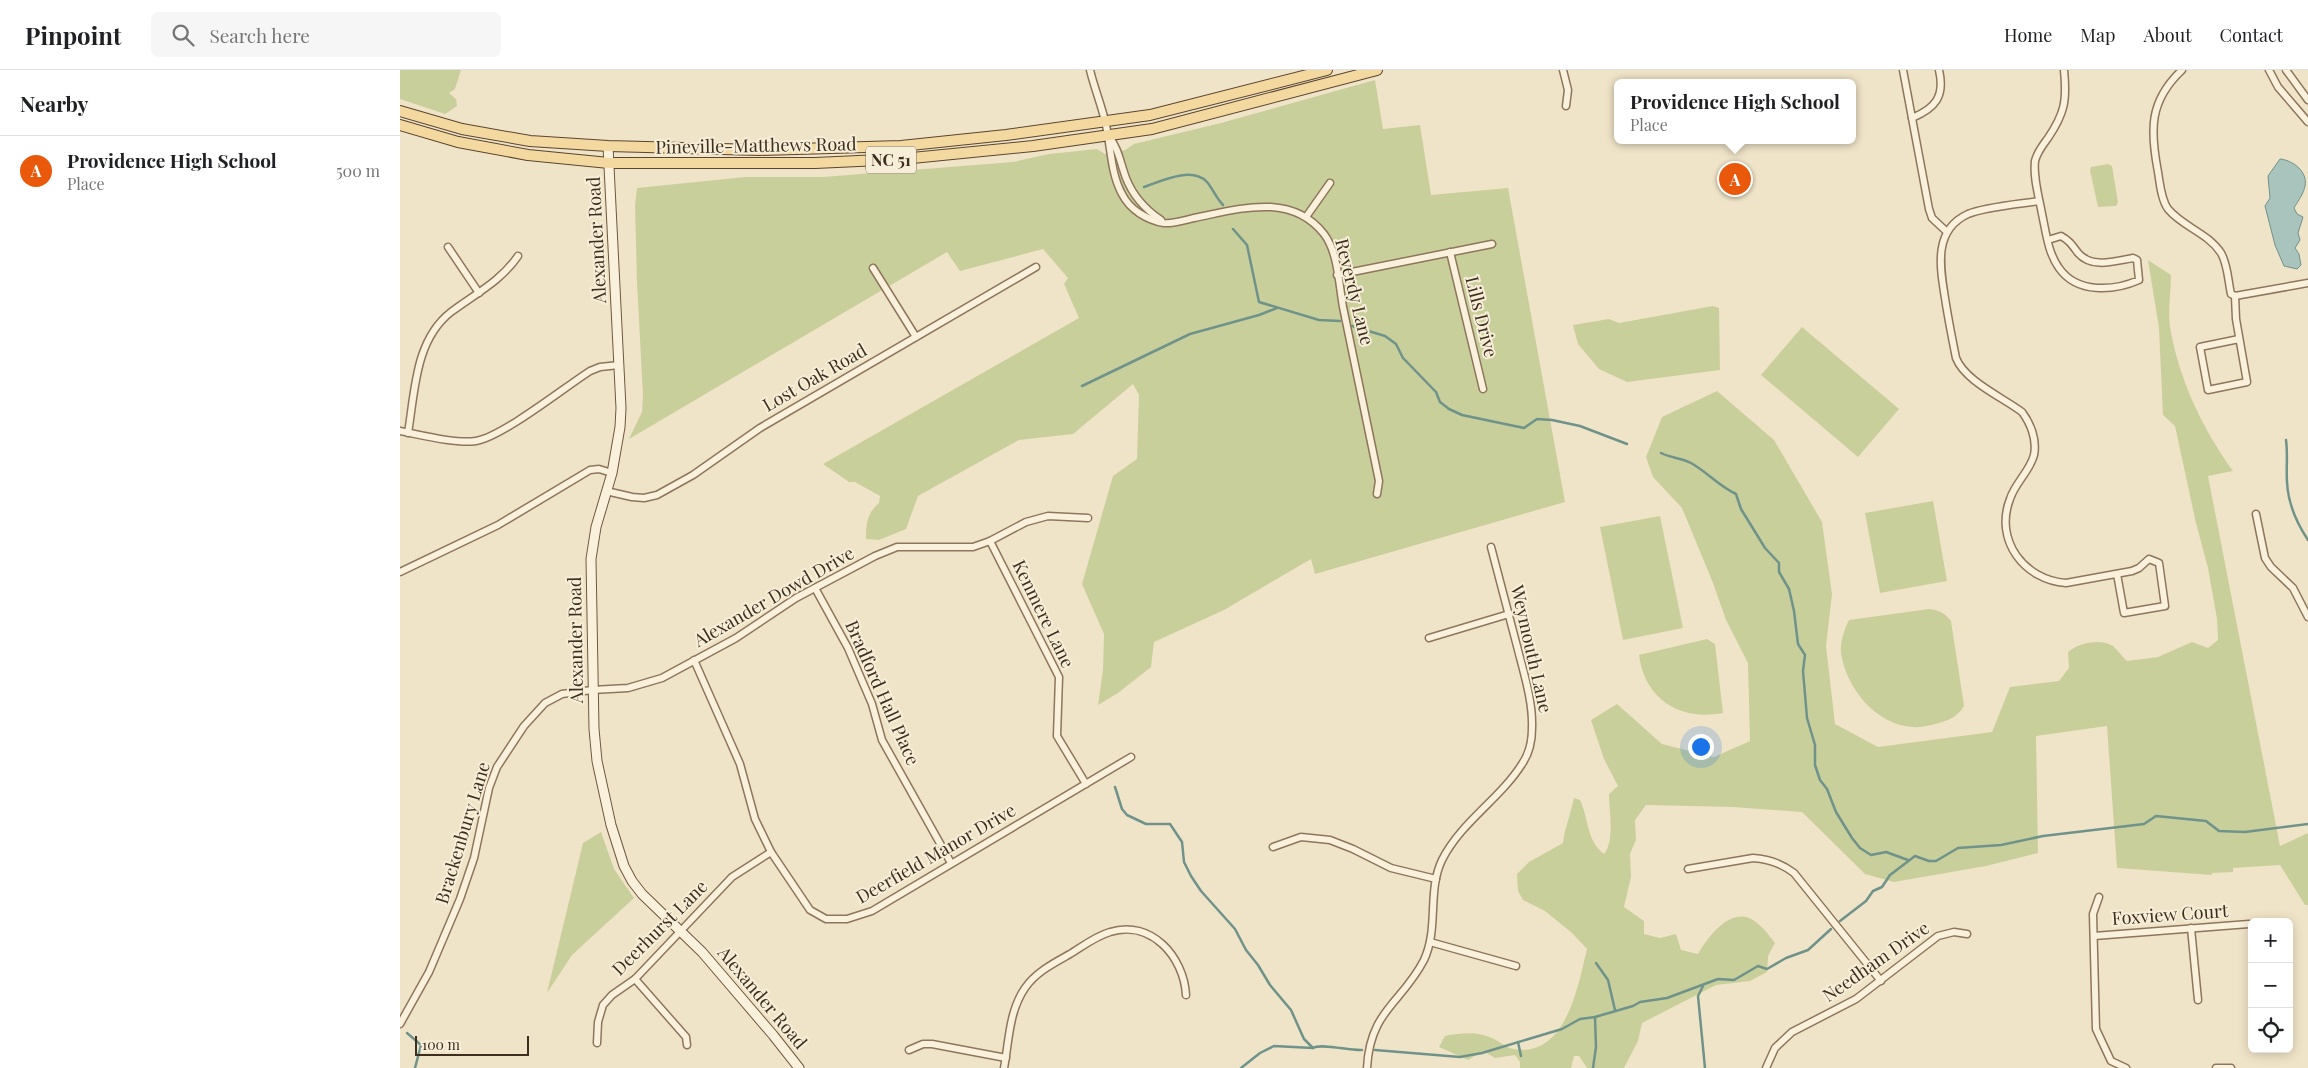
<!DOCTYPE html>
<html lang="en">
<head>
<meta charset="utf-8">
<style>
	:root { --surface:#fff; --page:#f6f6f6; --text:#202124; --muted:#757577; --line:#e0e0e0; --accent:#ea580c }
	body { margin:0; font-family:"Playfair Display",serif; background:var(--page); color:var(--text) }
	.controls { position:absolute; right:15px; bottom:15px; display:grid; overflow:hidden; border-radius:8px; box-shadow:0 2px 12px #0003 }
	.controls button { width:45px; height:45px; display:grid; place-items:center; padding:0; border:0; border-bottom:1px solid var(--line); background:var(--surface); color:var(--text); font:25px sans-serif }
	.scale { position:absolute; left:15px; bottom:12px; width:114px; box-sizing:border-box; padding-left:5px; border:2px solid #3d2e20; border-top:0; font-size:14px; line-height:18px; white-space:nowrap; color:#3d2e20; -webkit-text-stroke:4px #f7eed8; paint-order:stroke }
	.you { position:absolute; left:1300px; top:676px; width:18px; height:18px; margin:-12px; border:4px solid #fff; border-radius:50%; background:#1a73e8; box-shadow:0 0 0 8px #1a73e833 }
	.badge { display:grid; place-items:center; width:32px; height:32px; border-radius:50%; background:var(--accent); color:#fff; font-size:16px; font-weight:700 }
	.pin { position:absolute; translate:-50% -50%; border:2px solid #fff; box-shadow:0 1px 5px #0006 }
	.popup { position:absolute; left:1214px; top:9px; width:242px; height:65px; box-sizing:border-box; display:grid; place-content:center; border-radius:8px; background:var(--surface); filter:drop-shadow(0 1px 4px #0005); font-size:16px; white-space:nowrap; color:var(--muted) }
	.popup b { font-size:19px; color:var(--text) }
	.popup::after { content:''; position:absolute; left:50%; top:100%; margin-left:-10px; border:10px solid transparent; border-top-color:var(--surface) }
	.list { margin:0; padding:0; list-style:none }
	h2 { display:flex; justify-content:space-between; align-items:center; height:65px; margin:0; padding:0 20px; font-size:21px }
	h2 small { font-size:16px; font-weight:400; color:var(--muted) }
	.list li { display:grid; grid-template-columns:32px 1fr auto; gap:15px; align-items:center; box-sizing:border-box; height:70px; padding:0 20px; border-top:1px solid var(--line) }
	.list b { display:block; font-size:19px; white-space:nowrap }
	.list p { margin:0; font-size:16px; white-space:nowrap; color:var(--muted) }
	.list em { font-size:16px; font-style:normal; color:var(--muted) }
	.icon { flex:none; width:28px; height:28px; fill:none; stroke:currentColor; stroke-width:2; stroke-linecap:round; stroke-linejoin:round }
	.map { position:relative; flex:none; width:1908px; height:998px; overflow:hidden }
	header { display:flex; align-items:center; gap:30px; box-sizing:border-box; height:70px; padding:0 25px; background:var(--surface); border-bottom:1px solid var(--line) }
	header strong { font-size:24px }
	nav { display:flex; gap:28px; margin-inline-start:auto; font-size:18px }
	.search { width:350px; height:45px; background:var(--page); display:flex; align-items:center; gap:12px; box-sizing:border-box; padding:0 18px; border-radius:8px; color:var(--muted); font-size:19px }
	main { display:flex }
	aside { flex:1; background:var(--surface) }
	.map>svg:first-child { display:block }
	.green { fill:#c9cf9b }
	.water { fill:#a9c4bc; stroke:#6f938a }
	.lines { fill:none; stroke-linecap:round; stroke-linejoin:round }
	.stream { stroke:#6f938a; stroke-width:2.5 }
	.street-casing { stroke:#8d765c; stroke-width:9 }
	.secondary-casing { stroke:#6f573f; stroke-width:11 }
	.primary-casing { stroke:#5b4430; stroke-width:12 }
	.street { stroke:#faf1dc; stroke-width:6 }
	.secondary { stroke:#faf1dc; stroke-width:9 }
	.primary { stroke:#f3d9a0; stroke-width:10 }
	.labels { text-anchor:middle; stroke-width:4; stroke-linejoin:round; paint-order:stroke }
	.shield { fill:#f7eed8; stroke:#756857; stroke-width:1 }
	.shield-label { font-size:16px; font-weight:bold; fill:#3d2e20 }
	.street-label { font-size:18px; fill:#3d2e20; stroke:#f7eed8 }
</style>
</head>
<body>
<header>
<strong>Pinpoint</strong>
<div class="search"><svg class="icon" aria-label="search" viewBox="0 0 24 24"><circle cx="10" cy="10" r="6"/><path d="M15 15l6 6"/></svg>Search here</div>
<nav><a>Home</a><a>Map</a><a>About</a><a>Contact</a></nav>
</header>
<main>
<aside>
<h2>Nearby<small></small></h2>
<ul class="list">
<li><span class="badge">A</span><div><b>Providence High School</b><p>Place</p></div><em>500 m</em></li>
</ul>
</aside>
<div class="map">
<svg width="1908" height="998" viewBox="0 0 1908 998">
	<rect width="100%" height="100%" fill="#f0e4c8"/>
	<g class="green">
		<path d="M0 0H61L55 19 49 23 56 29 57 36 45 44 0 29Z"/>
		<path d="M975 10 983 59 1020 55 1031 125 1108 118 1165 432 915 504 911 489 824 540 754 572 751 597 718 623 698 635 703 600 704 564 682 514 713 406 737 389 739 325 733 314 673 364 619 370 518 426 506 459 479 470 466 469C466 454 467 443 479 433L480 426 455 412H449L423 394 679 248 664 214 668 208 643 179 560 201 547 182 229 369 242 342 243 326 237 212 235 136 237 118 345 107H423L613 92 649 84 697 79 705 84 725 80 734 74 821 53Z"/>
		<path d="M1708 94 1712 96 1718 132 1716 136 1698 137 1690 100 1691 97Z"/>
		<path d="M1748 190 1771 205C1771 223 1767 244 1771 262 1780 312 1804 361 1833 401L1808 406 1880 776 1908 763V835H1905L1880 795 1833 798V802L1812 803V805L1717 798 1707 656 1636 666 1638 783 1586 796 1494 812 1465 804 1402 742 1333 737 1246 735 1235 750 1236 770 1230 784 1231 807 1224 837 1244 851V864L1260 868 1276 864 1281 880 1298 884C1307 869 1325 843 1346 847 1358 850 1368 864 1375 873L1368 886 1367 902 1350 911 1316 915 1242 953 1238 971 1224 998H1187L1179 986H1174L1171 998H1120V992L1115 985 1095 988 1083 981 1068 990 1039 977 1045 966C1063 963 1077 961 1094 969 1100 972 1107 978 1114 979 1166 988 1178 916 1187 879L1172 863 1145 841 1123 830 1118 821 1117 804 1129 792 1163 773C1165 757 1171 743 1174 728L1180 730C1189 749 1186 770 1204 784 1215 771 1209 741 1209 724L1218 716 1204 689 1191 650 1217 634 1262 674 1314 687 1350 671 1348 593 1326 550 1313 513 1282 438 1253 407 1246 387 1262 347 1317 321 1374 370 1422 452 1432 524 1426 576 1435 654 1478 677 1592 662 1610 617 1659 611 1669 598 1668 582C1678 573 1701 568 1713 576 1718 580 1722 587 1727 591L1758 587 1792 572 1808 578 1818 570 1817 549 1808 498 1796 453 1775 356 1763 345 1759 258Z"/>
		<path d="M1313 236 1319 238 1320 300 1227 312 1199 299 1178 274 1173 255 1209 249 1219 253Z"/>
		<path d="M1402 257 1499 339 1458 387 1361 305Z"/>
		<path d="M1533 431 1547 511 1480 523 1465 443Z"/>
		<path d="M1260 446 1283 558 1223 570 1200 457Z"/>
		<path d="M1529 539C1539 540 1545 543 1551 551L1564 636C1558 646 1550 650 1539 653 1531 655 1521 658 1513 657 1476 655 1446 618 1441 583 1440 572 1444 560 1449 550Z"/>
		<path d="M1307 569 1315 574 1323 643C1280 651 1245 630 1239 585Z"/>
		<path d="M201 762 214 799 234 828 172 885 147 923 183 773Z"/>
	</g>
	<path class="water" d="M1880 89C1892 90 1908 101 1905 116 1904 123 1898 131 1894 138L1897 144 1903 147 1898 163 1900 170 1895 178 1899 184 1901 195 1897 199 1884 196 1875 175 1865 136 1870 128 1868 106Z"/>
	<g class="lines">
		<g class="stream">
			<path d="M744 117C761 111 792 96 807 112 813 119 816 128 823 135"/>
			<path d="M833 159 847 175 859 232 919 250 940 251"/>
			<path d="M952 256 985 266 996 274 1003 288 1036 322 1040 332 1049 339 1062 345 1124 358 1137 349 1152 350 1180 356 1227 374"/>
			<path d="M682 316 790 264 859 245 877 238"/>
			<path d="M1886 370C1888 385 1886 398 1887 412 1888 434 1896 452 1908 470"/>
			<path d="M1261 383C1271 388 1282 388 1291 393 1307 402 1319 416 1336 424L1341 439 1365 478 1379 493V502L1389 519 1394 541 1398 574 1405 585 1403 601 1407 648 1415 675V695L1420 710 1427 719 1436 742 1452 768 1460 778 1471 785 1486 782 1508 790"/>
			<path d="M715 717 722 739 727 745 746 754H770L782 772 784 792 791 806 801 821 835 859 846 880 858 895 870 915 891 940 904 969 913 978"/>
			<path d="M1440 851 1466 831 1473 821 1482 817 1490 805 1515 786 1529 791H1536L1558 778 1601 775 1643 766 1744 754 1756 746 1806 751 1819 761 1845 762 1908 754"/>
			<path d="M1196 893 1208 910 1215 940"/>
			<path d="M1303 916 1298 926 1305 998"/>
			<path d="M7 963 21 975 15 998"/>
			<path d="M1118 972 1121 986"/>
			<path d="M975 980 1060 987 1082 983 1162 959 1180 949 1195 947 1233 936 1240 932 1267 928 1318 909 1334 910 1358 896 1367 899 1386 888 1408 880 1431 859"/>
			<path d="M841 998 860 983 874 976 913 978C922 973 950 981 962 980"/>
			<path d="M1193 998 1196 977 1195 947"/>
		</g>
		<g class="street-casing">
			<g id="street">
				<path d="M690 0C694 17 701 34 705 51 711 74 710 102 722 124 730 140 747 150 764 153 773 154 785 150 794 148 839 139 891 122 924 164 938 182 939 215 943 237 955 295 967 353 979 411L977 424"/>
				<path d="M1163 0 1168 20 1166 36"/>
				<path d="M1503 0 1529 139 1532 148 1547 162"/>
				<path d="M1782 0C1749 31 1750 60 1758 102 1760 114 1761 129 1768 139 1783 157 1808 163 1821 183 1828 195 1828 211 1831 224L1835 226 1908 213"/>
				<path d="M1869 0 1878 17 1908 52"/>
				<path d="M1886 0 1908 30"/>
				<path d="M1512 48C1536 38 1545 26 1539 0"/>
				<path d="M708 65C719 79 720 92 726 108 733 126 746 140 761 150"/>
				<path d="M1639 131C1620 134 1585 137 1568 144 1533 160 1540 197 1545 228 1548 248 1552 268 1556 288 1565 311 1602 327 1622 342 1631 354 1637 370 1634 385 1630 401 1615 413 1610 429 1594 470 1624 510 1666 513L1732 501 1739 498 1749 489 1759 493 1765 536 1724 543 1717 504"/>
				<path d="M906 147 930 113"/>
				<path d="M1648 170 1661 166C1670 171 1672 175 1678 183 1692 199 1715 191 1733 188L1737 190 1739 210C1714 221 1677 224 1659 198 1648 183 1646 162 1642 144 1639 127 1633 108 1635 91 1637 82 1643 75 1648 68 1665 43 1667 30 1664 0"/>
				<path d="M48 177 79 223"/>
				<path d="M1050 182 1083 319"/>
				<path d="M473 198 516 267"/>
				<path d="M937 205 1092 174"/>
				<path d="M1835 226 1836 249 1847 312 1808 320 1800 277 1839 269"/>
				<path d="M0 361C21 365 56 374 76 371 102 367 165 317 190 301L200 297 219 295"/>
				<path d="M8 363C15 321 15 270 51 242 75 224 101 211 118 186"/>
				<path d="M206 421 232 427 244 428 257 425 293 405 360 358 636 197"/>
				<path d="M1856 444 1865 488 1871 497 1893 518 1908 547"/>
				<path d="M590 471 659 607 657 666 686 714"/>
				<path d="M0 502 98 455 190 400 199 399 212 403"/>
				<path d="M415 518 448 578 472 634 482 670 551 793"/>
				<path d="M1029 568 1109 544"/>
				<path d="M294 590 340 694 355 749 371 782 410 840 426 849H447L472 841 731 687"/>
				<path d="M873 777 901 767 930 770 953 779 991 798 1036 809"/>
				<path d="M1288 799 1353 788C1369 789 1381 793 1394 803L1481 911"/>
				<path d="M1699 827 1693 844 1696 959 1711 991 1726 998"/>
				<path d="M1791 858 1798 930"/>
				<path d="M1694 866 1849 854"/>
				<path d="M1030 872 1116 896"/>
				<path d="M235 909 286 967 287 975"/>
				<path d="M0 954 29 902 60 829 74 788 89 718 97 697 124 656 145 633 162 624 192 620 228 618 262 608 336 568 396 528 475 486 497 477H573L590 471 626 452 648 446 688 448"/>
				<path d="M197 973 198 952 203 935 212 925 235 909 332 807 371 782"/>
				<path d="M509 980 523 974H532L606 988"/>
				<path d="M604 998C609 971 609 941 625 918 636 902 654 893 670 884 683 876 696 866 710 862 751 849 784 887 786 925"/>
				<path d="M967 998C970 940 1002 933 1024 890 1039 858 1027 821 1042 790 1061 752 1100 729 1122 694 1129 684 1132 670 1132 658 1133 632 1124 604 1118 580 1109 545 1100 511 1091 477"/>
				<path d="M1366 998 1375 978 1392 962 1456 929 1538 866 1554 862 1567 864"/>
				<path d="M1816 998H1831"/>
			</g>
		</g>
		<g class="secondary-casing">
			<path id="secondary" d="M208 76 221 338 220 357 212 403 196 457 191 489 194 659 197 691 211 755 224 796 232 811 242 824 302 882 373 965 399 998"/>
		</g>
		<g class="primary-casing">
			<g id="primary">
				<path d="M0 41 62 59 130 71 208 76 359 80 501 76 606 65 750 45 927 0"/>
				<path d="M0 55 58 72 128 85 209 93H415L502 89 633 76 752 59 977 0"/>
			</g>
		</g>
		<use href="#street" class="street"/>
		<use href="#secondary" class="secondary"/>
		<use href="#primary" class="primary"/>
	</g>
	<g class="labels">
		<rect class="shield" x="466" y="76.5" width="50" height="27" rx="4"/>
		<g class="shield-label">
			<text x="491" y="96">NC 51</text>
		</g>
		<g class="street-label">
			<text transform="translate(356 76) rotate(-1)" y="6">Pineville-Matthews Road</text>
			<text transform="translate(197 170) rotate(-93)" y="6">Alexander Road</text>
			<text transform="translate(954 222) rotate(76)" y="6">Reverdy Lane</text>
			<text transform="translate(1081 247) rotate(76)" y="6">Lills Drive</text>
			<text transform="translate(415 308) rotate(-30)" y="6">Lost Oak Road</text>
			<text transform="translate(374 527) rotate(-30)" y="6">Alexander Dowd Drive</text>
			<text transform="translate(643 544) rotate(64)" y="6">Kenmere Lane</text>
			<text transform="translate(176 570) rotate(-91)" y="6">Alexander Road</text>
			<text transform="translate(1131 579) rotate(77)" y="6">Weymouth Lane</text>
			<text transform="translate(482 623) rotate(66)" y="6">Bradford Hall Place</text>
			<text transform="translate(63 763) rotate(-73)" y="6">Brackenbury Lane</text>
			<text transform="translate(536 784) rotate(-30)" y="6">Deerfield Manor Drive</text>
			<text transform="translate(1770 845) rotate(-4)" y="6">Foxview Court</text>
			<text transform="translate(260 858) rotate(-45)" y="6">Deerhurst Lane</text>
			<text transform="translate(1476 892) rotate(-35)" y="6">Needham Drive</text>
			<text transform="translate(362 928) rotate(50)" y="6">Alexander Road</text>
		</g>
	</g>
</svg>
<div class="controls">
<button>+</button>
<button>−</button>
<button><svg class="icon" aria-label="locate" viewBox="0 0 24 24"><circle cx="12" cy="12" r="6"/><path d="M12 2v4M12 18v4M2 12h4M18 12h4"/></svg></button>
</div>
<div class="scale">100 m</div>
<div class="you"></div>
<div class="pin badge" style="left:1335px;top:109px">A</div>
<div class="popup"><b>Providence High School</b>Place</div>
</div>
</main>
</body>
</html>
